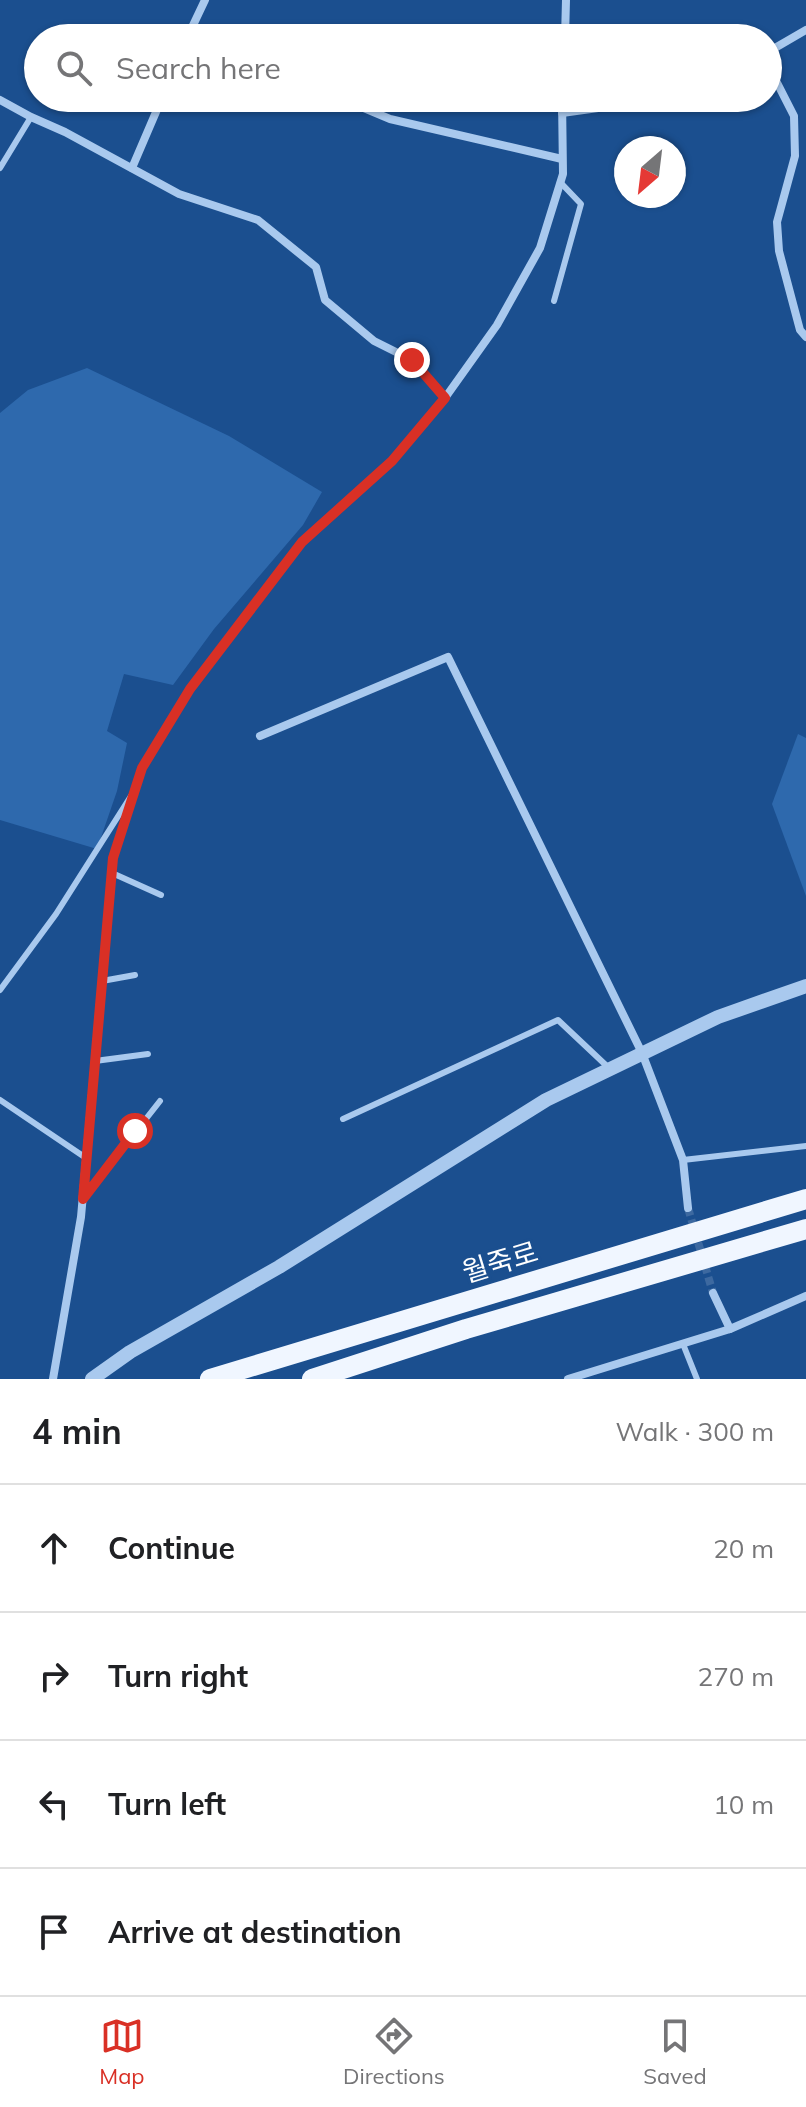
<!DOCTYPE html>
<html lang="en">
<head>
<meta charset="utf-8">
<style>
	:root { --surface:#fff; --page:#f2f2f2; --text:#202124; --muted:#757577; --line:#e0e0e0; --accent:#d93025 }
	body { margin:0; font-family:Mulish,"Noto Sans KR",sans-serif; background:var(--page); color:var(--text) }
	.compass { position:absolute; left:614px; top:136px; width:72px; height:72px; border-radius:50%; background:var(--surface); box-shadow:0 2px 6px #0004; rotate:208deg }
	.stop { position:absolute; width:24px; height:24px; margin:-18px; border:6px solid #d93025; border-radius:50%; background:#fff }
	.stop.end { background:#d93025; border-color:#fff; box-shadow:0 2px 8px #0008 }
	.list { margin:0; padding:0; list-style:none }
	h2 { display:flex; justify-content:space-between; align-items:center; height:104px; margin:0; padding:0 32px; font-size:34px }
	h2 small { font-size:26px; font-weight:400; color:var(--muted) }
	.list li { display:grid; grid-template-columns:52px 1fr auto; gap:24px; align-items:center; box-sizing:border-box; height:128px; padding:0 32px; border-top:2px solid var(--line) }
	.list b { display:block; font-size:30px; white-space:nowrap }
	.list em { font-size:26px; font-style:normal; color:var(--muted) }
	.icon { flex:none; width:44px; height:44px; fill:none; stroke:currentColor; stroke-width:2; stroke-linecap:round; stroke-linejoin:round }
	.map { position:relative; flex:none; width:806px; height:1379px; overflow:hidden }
	.search { position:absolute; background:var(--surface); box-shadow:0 2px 6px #0004; left:24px; right:24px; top:24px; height:88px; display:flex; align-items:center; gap:20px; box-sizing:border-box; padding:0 28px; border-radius:44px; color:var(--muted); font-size:30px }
	.sheet { height:616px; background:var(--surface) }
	nav { display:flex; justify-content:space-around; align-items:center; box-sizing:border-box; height:112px; border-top:2px solid var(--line); background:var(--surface); font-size:22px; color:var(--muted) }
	nav a { display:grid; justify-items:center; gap:4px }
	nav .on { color:var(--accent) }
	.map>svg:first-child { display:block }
	.green { fill:#2e69ad }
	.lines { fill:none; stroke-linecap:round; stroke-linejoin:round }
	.minor-tunnel { stroke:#3d69a0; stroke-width:8; stroke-dasharray:8 4; stroke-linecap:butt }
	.service { stroke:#a9c9ee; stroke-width:6 }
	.minor { stroke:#a9c9ee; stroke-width:8 }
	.tertiary { stroke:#a9c9ee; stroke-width:14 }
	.primary { stroke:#f0f6ff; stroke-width:20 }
	.route { stroke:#d93025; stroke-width:10 }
	.labels { text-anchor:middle; stroke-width:6; stroke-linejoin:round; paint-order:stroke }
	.street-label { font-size:28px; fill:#fff; stroke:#1b4f8f }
</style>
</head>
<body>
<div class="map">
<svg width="806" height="1379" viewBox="0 0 806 1379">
	<rect width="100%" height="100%" fill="#1b4f8f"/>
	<g class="green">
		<path d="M87 368 229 436 322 492 303 525 214 629 173 685 124 674 107 731 127 743 117 791 97 849 0 820V413L28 390Z"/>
		<path d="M798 734 806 738V896L772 804Z"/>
	</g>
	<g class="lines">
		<path class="minor-tunnel" d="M688 1208 713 1293"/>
		<g class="service">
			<path d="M0 168 31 117"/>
			<path d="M554 301 581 204 560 182"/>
			<path d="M112 873 161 895"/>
			<path d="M102 981 135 975"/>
			<path d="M0 990 56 914 131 796"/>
			<path d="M95 1061 148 1054"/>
			<path d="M0 1100 86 1158"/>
			<path d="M343 1119 558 1020 610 1069"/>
			<path d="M683 1160 806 1146"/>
			<path d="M83 1199 160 1101"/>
			<path d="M683 1344 697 1379"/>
		</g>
		<g class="minor">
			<path d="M187 38 205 0"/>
			<path d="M565 38 566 0"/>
			<path d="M768 52 806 30"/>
			<path d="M768 65 794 116 795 156 777 222 779 251 800 330 806 337"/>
			<path d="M340 98 390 119 562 159"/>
			<path d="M0 100 31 117 65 132 179 194 258 220 316 267 325 300 374 341 412 360 445 398"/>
			<path d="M562 113 670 98"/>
			<path d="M132 168 162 98"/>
			<path d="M260 736 448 657 642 1053 683 1160 688 1208"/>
			<path d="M713 1293 730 1329"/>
			<path d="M53 1379 81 1217 113 858 142 768 190 689 302 542 392 461 445 398 497 325 540 248 563 174 562 98"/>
			<path d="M568 1379 730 1329 806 1296"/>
		</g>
		<path class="tertiary" d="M92 1379 130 1352 279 1267 546 1100 718 1017 806 986"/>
		<g class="primary">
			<path d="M210 1379 806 1199"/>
			<path d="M312 1379 466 1329 806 1229"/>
		</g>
	</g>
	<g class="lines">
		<path class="route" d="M135 1131 83 1199 113 858 142 768 190 689 302 542 392 461 445 398 412 360"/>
	</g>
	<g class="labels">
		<g class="street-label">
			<text transform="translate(500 1262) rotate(-17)" y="10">월죽로</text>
		</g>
	</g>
</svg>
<svg class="compass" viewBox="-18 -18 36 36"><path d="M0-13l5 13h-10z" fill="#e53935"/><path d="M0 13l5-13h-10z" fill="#757577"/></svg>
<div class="stop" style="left:135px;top:1131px"></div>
<div class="stop end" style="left:412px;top:360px"></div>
<div class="search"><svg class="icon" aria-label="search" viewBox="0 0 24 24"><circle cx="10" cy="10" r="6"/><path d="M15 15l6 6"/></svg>Search here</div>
</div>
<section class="sheet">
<h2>4 min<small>Walk · 300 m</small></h2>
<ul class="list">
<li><svg class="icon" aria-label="ahead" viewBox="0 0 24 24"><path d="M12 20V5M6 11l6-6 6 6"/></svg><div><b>Continue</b></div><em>20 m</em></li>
<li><svg class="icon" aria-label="right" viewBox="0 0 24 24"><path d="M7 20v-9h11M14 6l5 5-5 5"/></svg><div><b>Turn right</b></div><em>270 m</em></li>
<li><svg class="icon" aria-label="left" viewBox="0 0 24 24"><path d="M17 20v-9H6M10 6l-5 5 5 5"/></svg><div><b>Turn left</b></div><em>10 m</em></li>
<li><svg class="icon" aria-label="arrive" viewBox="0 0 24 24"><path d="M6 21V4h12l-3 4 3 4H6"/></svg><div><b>Arrive at destination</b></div></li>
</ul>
</section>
<nav>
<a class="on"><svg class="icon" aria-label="map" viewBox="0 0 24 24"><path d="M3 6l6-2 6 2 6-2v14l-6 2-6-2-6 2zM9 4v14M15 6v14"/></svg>Map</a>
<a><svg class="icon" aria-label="directions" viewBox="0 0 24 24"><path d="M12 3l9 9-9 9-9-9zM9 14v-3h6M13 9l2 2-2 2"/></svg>Directions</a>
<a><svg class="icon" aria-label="saved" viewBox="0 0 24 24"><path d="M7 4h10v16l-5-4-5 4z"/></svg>Saved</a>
</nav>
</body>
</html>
